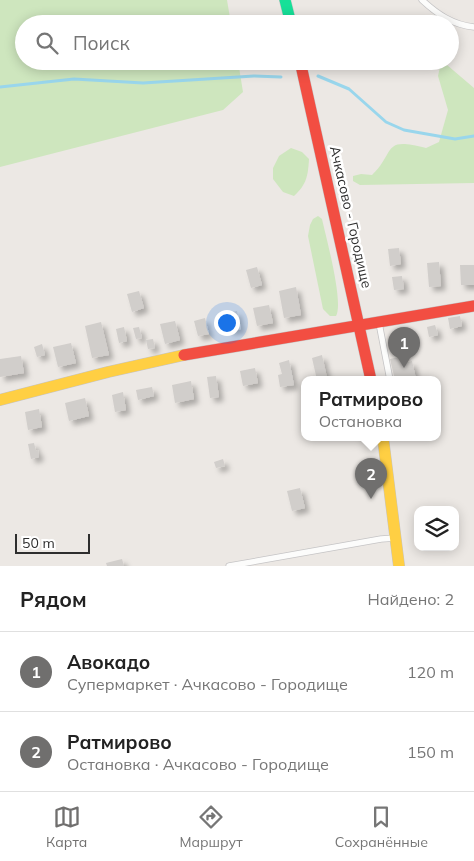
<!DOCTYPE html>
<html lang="ru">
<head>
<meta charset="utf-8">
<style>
	:root { --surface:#fff; --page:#f6f6f6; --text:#222; --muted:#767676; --line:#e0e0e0; --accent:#706f6e }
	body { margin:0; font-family:Mulish,sans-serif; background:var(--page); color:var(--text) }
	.controls { position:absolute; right:15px; bottom:15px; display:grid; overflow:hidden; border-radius:10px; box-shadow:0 2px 12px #0003 }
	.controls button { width:45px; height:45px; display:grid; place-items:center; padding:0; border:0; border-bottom:1px solid var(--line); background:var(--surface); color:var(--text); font:25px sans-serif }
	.scale { position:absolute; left:15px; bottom:12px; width:75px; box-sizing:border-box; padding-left:5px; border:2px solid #2e2e2e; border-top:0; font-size:14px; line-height:18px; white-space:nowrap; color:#2e2e2e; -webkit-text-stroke:4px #fff; paint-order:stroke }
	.you { position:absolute; left:226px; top:322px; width:18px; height:18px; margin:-12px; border:4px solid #fff; border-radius:50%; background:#1a73e8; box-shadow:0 0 0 8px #1a73e833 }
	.badge { display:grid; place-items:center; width:32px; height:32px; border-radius:50%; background:var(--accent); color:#fff; font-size:16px; font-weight:700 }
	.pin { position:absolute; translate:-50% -41px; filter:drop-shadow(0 1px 2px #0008) }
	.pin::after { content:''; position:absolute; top:26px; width:18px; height:15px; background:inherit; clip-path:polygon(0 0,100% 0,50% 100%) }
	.popup { position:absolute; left:301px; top:376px; width:140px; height:65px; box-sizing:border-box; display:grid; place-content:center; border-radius:10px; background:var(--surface); filter:drop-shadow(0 1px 4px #0005); font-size:16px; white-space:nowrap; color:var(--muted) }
	.popup b { font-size:19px; color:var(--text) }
	.popup::after { content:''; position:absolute; left:50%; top:100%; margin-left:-10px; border:10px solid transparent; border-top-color:var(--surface) }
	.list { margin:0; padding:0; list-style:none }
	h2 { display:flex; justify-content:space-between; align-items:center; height:65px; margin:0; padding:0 20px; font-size:21px }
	h2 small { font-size:16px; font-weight:400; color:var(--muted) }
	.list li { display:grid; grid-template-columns:32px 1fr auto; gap:15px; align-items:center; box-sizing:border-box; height:80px; padding:0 20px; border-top:1px solid var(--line) }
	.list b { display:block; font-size:19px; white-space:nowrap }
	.list p { margin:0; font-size:16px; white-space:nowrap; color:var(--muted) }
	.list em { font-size:16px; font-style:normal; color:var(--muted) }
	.icon { flex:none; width:28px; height:28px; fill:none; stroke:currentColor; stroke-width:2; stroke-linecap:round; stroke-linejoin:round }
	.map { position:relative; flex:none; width:474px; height:566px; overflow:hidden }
	.search { position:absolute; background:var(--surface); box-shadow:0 2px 12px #0003; left:15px; right:15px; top:15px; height:55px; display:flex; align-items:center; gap:12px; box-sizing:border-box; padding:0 18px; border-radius:28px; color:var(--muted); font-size:19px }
	.sheet { height:225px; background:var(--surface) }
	nav { display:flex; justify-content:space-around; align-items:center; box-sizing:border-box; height:70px; border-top:1px solid var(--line); background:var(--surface); font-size:14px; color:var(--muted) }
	nav a { display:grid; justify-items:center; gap:2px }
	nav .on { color:var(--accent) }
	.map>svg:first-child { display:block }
	.green { fill:#cee6be }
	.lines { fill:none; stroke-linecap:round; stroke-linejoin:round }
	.stream { stroke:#99d6ec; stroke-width:3 }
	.building { fill:#d1cecb; filter:url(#shadow) }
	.lane-casing { stroke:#c5c4c5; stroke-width:7 }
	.fast-casing { stroke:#c5c4c5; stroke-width:12 }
	.slow-casing { stroke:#c5c4c5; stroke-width:12 }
	.jam-casing { stroke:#c5c4c5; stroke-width:12 }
	.lane { stroke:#fcfcfb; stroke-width:5.5 }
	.fast { stroke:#16e098; stroke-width:11 }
	.slow { stroke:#ffcf43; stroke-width:11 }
	.jam { stroke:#f24e42; stroke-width:11 }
	.labels { text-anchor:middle; stroke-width:5; stroke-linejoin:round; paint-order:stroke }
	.street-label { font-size:14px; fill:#2e2e2e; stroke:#fff }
</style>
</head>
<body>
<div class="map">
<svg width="474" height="566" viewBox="0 0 474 566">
	<defs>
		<filter id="shadow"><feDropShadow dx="4.5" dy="4.5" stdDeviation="2.5" flood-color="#0004"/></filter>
	</defs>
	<rect width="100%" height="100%" fill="#ece8e4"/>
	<g class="green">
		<path d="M0 0H227L231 24H24V61H238L243 92 223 110 0 167Z"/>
		<path d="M447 65 474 88V183L360 185 353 181V176L361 174 372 175C396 152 381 136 426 148L439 142 448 110 438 76 440 67Z"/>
		<path d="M291 148 302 152 309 159C308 175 307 184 294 196L283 192 273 179V168L279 156Z"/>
		<path d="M318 216 322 219C326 237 344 303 336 316H330L323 309 308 236 310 225 313 219Z"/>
	</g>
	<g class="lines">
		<g class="stream">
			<path d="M318 76 349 89 386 122 404 130 455 139 474 136"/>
			<path d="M0 87 74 79 143 83 254 76 281 77"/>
		</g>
	</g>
	<g class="building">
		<path d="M399 248 401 264 390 266 388 249Z"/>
		<path d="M439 262 441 286 429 287 427 263Z"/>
		<path d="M460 265H474V285H461Z"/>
		<path d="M257 267 262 285 251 288 246 270Z"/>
		<path d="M402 276 404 289 394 290 392 277Z"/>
		<path d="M296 287 301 315 284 318 279 291Z"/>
		<path d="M139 291 144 308 132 312 127 294Z"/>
		<path d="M269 305 273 323 257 326 253 308Z"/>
		<path d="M237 311 241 329 229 331 225 313Z"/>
		<path d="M460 316 462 326 450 329 448 318Z"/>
		<path d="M205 318 209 334 198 336 194 321Z"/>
		<path d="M175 321 180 340 165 344 160 324Z"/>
		<path d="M101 322 109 355 92 358 85 326Z"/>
		<path d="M435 325 438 335 429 337 427 327Z"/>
		<path d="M124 327 127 341 119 343 116 329Z"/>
		<path d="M139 327 142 338 136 339 133 328Z"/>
		<path d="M153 339 155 348 148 349 146 340Z"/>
		<path d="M71 343 76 363 58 367 53 347Z"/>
		<path d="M42 344 45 355 37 357 34 347Z"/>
		<path d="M322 355 327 378 317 380 312 358Z"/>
		<path d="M21 356 24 373 0 377V359Z"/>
		<path d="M404 356 405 363 412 361 416 379 395 380 390 359Z"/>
		<path d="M289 360 294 385 280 387 278 375 282 374 279 363Z"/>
		<path d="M255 368 258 383 243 386 240 371Z"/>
		<path d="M216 376 219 397 210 398 207 377Z"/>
		<path d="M191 381 194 399 175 403 172 385Z"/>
		<path d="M152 387 154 396 138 400 136 390Z"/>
		<path d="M123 392 126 410 115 412 112 395Z"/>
		<path d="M85 398 89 416 69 421 65 403Z"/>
		<path d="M39 409 42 427 28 430 25 412Z"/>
		<path d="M34 443 36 451 38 450 39 457 31 459 28 444Z"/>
		<path d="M223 459 225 466 216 468 214 462Z"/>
		<path d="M300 488 305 508 292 511 287 491Z"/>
		<path d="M122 559 124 566H107L106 563Z"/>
	</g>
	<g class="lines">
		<g class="lane-casing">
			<g id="lane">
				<path d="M422 0C437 14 453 25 474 27"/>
				<path d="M379 323 390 380"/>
				<path d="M229 566 381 539 395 538"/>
			</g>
		</g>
		<g class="fast-casing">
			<path id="fast" d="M285 0 291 24"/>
		</g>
		<g class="slow-casing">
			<g id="slow">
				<path d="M0 400 108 372 184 355"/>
				<path d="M383 438 399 566"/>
			</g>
		</g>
		<g class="jam-casing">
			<g id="jam">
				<path d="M300 61 371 380"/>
				<path d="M184 355 474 306"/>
			</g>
		</g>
		<use href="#lane" class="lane"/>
		<use href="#fast" class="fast"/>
		<use href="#slow" class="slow"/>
		<use href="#jam" class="jam"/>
	</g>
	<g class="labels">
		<g class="street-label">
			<text transform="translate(351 217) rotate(77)" y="5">Ачкасово - Городище</text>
		</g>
	</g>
</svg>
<div class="controls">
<button><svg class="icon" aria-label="layers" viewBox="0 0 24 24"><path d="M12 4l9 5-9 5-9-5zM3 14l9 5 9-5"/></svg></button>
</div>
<div class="scale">50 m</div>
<div class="you"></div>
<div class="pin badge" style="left:404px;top:368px">1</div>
<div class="pin badge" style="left:371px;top:499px">2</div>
<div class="popup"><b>Ратмирово</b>Остановка</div>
<div class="search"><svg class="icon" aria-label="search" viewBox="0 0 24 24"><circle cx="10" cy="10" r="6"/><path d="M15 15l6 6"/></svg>Поиск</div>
</div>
<section class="sheet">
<h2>Рядом<small>Найдено: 2</small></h2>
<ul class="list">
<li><span class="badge">1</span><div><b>Авокадо</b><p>Супермаркет · Ачкасово - Городище</p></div><em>120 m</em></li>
<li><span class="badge">2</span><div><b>Ратмирово</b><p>Остановка · Ачкасово - Городище</p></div><em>150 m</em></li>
</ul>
</section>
<nav>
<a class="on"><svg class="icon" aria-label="map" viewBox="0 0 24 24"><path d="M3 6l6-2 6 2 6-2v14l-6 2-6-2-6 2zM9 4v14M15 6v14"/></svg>Карта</a>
<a><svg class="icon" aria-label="directions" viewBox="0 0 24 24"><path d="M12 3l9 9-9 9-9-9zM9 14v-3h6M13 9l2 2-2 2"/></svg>Маршрут</a>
<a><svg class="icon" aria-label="saved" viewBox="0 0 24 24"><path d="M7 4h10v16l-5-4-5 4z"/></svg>Сохранённые</a>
</nav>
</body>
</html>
